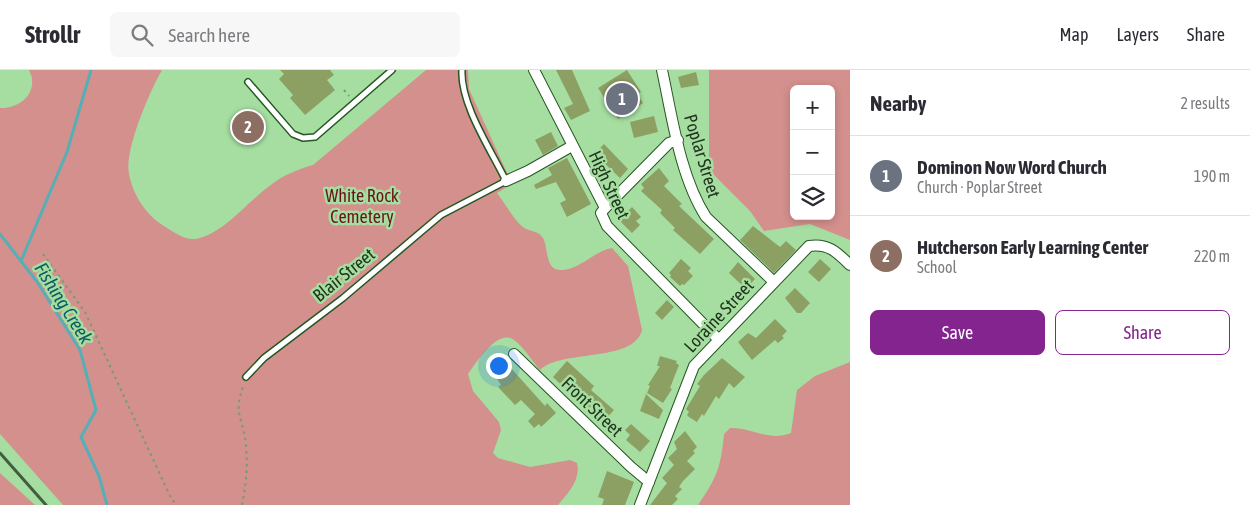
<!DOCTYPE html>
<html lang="en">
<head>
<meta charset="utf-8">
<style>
	:root { --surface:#fff; --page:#f7f7f7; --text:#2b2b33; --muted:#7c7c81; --line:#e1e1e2; --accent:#83248f }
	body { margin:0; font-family:"Asap Condensed",sans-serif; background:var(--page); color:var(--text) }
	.controls { position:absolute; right:15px; top:15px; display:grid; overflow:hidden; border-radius:8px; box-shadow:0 2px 8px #0003 }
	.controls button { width:45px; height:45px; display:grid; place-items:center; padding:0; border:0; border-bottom:1px solid var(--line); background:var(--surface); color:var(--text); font:25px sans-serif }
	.you { position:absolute; left:498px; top:295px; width:18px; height:18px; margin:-12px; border:4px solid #fff; border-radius:50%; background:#1a73e8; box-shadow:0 0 0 8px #1a73e833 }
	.badge { display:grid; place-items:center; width:32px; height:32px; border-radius:50%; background:var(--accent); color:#fff; font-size:16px; font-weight:700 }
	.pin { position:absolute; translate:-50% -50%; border:2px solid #fff; box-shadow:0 1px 5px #0006 }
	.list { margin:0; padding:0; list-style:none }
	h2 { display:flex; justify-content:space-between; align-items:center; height:65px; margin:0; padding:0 20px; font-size:21px }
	h2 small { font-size:16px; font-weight:400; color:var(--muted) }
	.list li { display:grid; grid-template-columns:32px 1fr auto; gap:15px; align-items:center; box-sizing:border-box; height:80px; padding:0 20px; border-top:1px solid var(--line) }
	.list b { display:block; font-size:19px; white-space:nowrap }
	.list p { margin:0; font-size:16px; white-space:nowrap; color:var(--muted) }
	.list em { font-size:16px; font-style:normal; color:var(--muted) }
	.actions { display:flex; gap:10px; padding:15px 20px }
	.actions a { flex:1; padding:11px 0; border:1px solid var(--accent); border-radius:8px; text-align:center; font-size:18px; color:var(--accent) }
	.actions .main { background:var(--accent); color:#fff }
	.icon { flex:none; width:28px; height:28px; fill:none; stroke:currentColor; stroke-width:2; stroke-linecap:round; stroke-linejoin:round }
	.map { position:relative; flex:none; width:850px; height:435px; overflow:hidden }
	header { display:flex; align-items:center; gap:30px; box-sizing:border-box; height:70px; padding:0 25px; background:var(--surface); border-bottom:1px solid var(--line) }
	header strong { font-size:24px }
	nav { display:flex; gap:28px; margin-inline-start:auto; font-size:18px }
	.search { width:350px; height:45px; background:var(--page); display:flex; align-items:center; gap:12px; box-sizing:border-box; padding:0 18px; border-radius:8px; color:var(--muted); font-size:19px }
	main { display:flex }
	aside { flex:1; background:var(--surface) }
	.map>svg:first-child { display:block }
	.green { fill:#d3908d; fill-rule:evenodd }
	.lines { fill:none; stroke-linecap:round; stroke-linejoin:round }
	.stream { stroke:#56afb7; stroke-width:3 }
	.building { fill:#8da064 }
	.service-casing { stroke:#245722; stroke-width:8 }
	.minor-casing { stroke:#245722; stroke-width:12 }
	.path { stroke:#729d6f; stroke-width:2; stroke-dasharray:2.5 4; stroke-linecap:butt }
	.service { stroke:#fff; stroke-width:5 }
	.minor { stroke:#fff; stroke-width:10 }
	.rail { stroke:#415f3e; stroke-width:3 }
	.labels { text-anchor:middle; stroke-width:5; stroke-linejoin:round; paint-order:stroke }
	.street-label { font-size:18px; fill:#20361e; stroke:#a6dea1 }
	.park-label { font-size:18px; fill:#68151a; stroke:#a6dea1 }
	.water-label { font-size:19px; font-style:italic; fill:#0f5c62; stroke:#a6dea1 }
</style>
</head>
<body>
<header>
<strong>Strollr</strong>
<div class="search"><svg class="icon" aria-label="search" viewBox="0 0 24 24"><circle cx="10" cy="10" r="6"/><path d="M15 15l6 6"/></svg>Search here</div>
<nav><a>Map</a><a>Layers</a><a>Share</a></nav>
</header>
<main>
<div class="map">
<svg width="850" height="435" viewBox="0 0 850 435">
	<rect width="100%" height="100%" fill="#a6dea1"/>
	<g class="green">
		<path d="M29 0H162C150 21 124 80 129 104 133 125 146 145 164 156 172 161 184 170 195 169 222 166 250 129 272 114 284 105 298 99 313 95L426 0H468L469 19 512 114 497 123C505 133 513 149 523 157 529 162 538 160 543 168 549 178 544 202 563 200 582 198 594 181 612 178L628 196 642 260C634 293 561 279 540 300 532 291 524 277 514 270 498 258 476 293 468 304L473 321 499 352 501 360 493 383 498 388 530 397 570 390 577 393C581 410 568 423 558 435H63L0 364V38C21 39 40 21 29 0Z"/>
		<path d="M709 0H850V170L810 154 764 161 750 141 709 100ZM794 19H831V146H794Z"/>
		<path d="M850 292V435H698C717 408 721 396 724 364L730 358C752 357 768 372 791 363L797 320 815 306Z"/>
		<path d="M0 403 35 435H0Z"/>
	</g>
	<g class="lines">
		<g class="stream">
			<path d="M0 164 38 213 80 280 96 340 81 367 99 406 107 435"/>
			<path d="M21 191 67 82 91 0"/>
		</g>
	</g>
	<g class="building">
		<path d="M280 0H330L334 5 327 10 335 20 305 45 290 28 293 25 279 9 284 4Z"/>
		<path d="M556 0H572L590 41 571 50 564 38 573 34Z"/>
		<path d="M627 0 641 22 637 24 643 33 618 49 598 18Z"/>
		<path d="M696 2 699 15 681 18 678 7Z"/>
		<path d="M654 46 658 62 634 68 630 52Z"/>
		<path d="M551 62 558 76 543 85 535 70Z"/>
		<path d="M604 74 628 99 620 108 602 91 606 87 598 80Z"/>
		<path d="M567 88 591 134 567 147 560 133 566 130 556 112 536 119 534 115 552 105 548 98Z"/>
		<path d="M659 98 669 111 664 116 682 134 679 136 714 169 700 184 673 160 675 158 660 143 662 140 641 121 644 118 641 114Z"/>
		<path d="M632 137 641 147 636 151 640 155 632 163 619 150Z"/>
		<path d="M753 156 780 177 786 171 796 180 774 203 740 170Z"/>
		<path d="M681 189 691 198 688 201 693 206 684 215 682 214 680 216 670 207 671 205 669 203Z"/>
		<path d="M820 189 831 199 819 212 808 202Z"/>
		<path d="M738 192 755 209 746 219 729 203Z"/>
		<path d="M795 218 810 233 801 243H797L785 228Z"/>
		<path d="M667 230 674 237 662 250 655 243Z"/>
		<path d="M775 249 787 261 782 266 784 268 778 273 775 270 752 290 738 272 748 263 756 268Z"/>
		<path d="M660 286 677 291 676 293 679 295 670 318 672 319 663 333 647 323 650 316 648 315 660 296H657Z"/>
		<path d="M722 288 745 307 734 318 729 313 719 329 716 326 704 346 702 344 697 352 689 347 687 345 689 342 686 339 700 316 697 314 704 305Z"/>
		<path d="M567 291 594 316 591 320 614 340 603 352 600 353 591 345 594 342 581 330 579 332 553 307Z"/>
		<path d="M510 297 545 336 547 333 556 343 541 357 539 354 534 358 528 351 535 344 521 330 515 335 498 317 501 315 497 309Z"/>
		<path d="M646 324 663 340 659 349 640 341Z"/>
		<path d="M631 354 650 371 640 382 626 370 630 365 625 360Z"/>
		<path d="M685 361 697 377 693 381 695 383 687 391 695 399 683 411 679 417 682 419 675 426 678 429 672 435H650L667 413 662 408 674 395 668 388 677 379 674 372Z"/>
		<path d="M607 401 634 412 625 435H602L604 429 598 427Z"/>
	</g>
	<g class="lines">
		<g class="service-casing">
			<g id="service">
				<path d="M248 12 293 64 303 68 315 67 392 0"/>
				<path d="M246 307 264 288 343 228 441 145 506 111C491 80 460 34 462 0"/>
			</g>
		</g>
		<g class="minor-casing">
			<g id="minor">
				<path d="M534 0 605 138 601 143 607 156 719 270"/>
				<path d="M662 0C672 46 680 107 706 147L774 212"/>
				<path d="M506 111 528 101 572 76"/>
				<path d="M605 138 669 73 678 70"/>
				<path d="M514 284 631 397 649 412"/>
				<path d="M640 435 694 296 809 176C828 173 837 182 850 195"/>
			</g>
		</g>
		<g class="path">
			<path d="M344 20 349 26"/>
			<path d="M43 184 85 242 170 426 176 435"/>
			<path d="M242 435C246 415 248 397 246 376 244 348 232 345 244 314"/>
		</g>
		<use href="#service" class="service"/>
		<use href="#minor" class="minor"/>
		<path class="rail" d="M0 383 46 435"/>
	</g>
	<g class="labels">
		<g class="street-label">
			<text transform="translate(702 86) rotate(73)" y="6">Poplar Street</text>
			<text transform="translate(609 115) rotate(65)" y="6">High Street</text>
			<text transform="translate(344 205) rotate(-39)" y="6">Blair Street</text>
			<text transform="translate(719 246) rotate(-47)" y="6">Loraine Street</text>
			<text transform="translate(592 337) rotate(44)" y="6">Front Street</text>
		</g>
		<g class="park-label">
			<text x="362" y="132">White Rock<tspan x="362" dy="21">Cemetery</tspan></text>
		</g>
		<g class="water-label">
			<text transform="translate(64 233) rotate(58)" y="7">Fishing Creek</text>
		</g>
	</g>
</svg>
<div class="controls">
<button>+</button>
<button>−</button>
<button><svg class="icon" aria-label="layers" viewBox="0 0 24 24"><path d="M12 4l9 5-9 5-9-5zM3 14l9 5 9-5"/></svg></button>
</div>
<div class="you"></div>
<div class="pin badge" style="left:622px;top:29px;background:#6b7280">1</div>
<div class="pin badge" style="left:248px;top:57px;background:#8d6e63">2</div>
</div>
<aside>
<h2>Nearby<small>2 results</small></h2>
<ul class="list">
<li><span class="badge" style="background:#6b7280">1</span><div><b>Dominon Now Word Church</b><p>Church · Poplar Street</p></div><em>190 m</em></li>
<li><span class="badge" style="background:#8d6e63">2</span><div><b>Hutcherson Early Learning Center</b><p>School</p></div><em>220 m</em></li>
</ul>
<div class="actions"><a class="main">Save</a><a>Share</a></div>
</aside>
</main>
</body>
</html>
